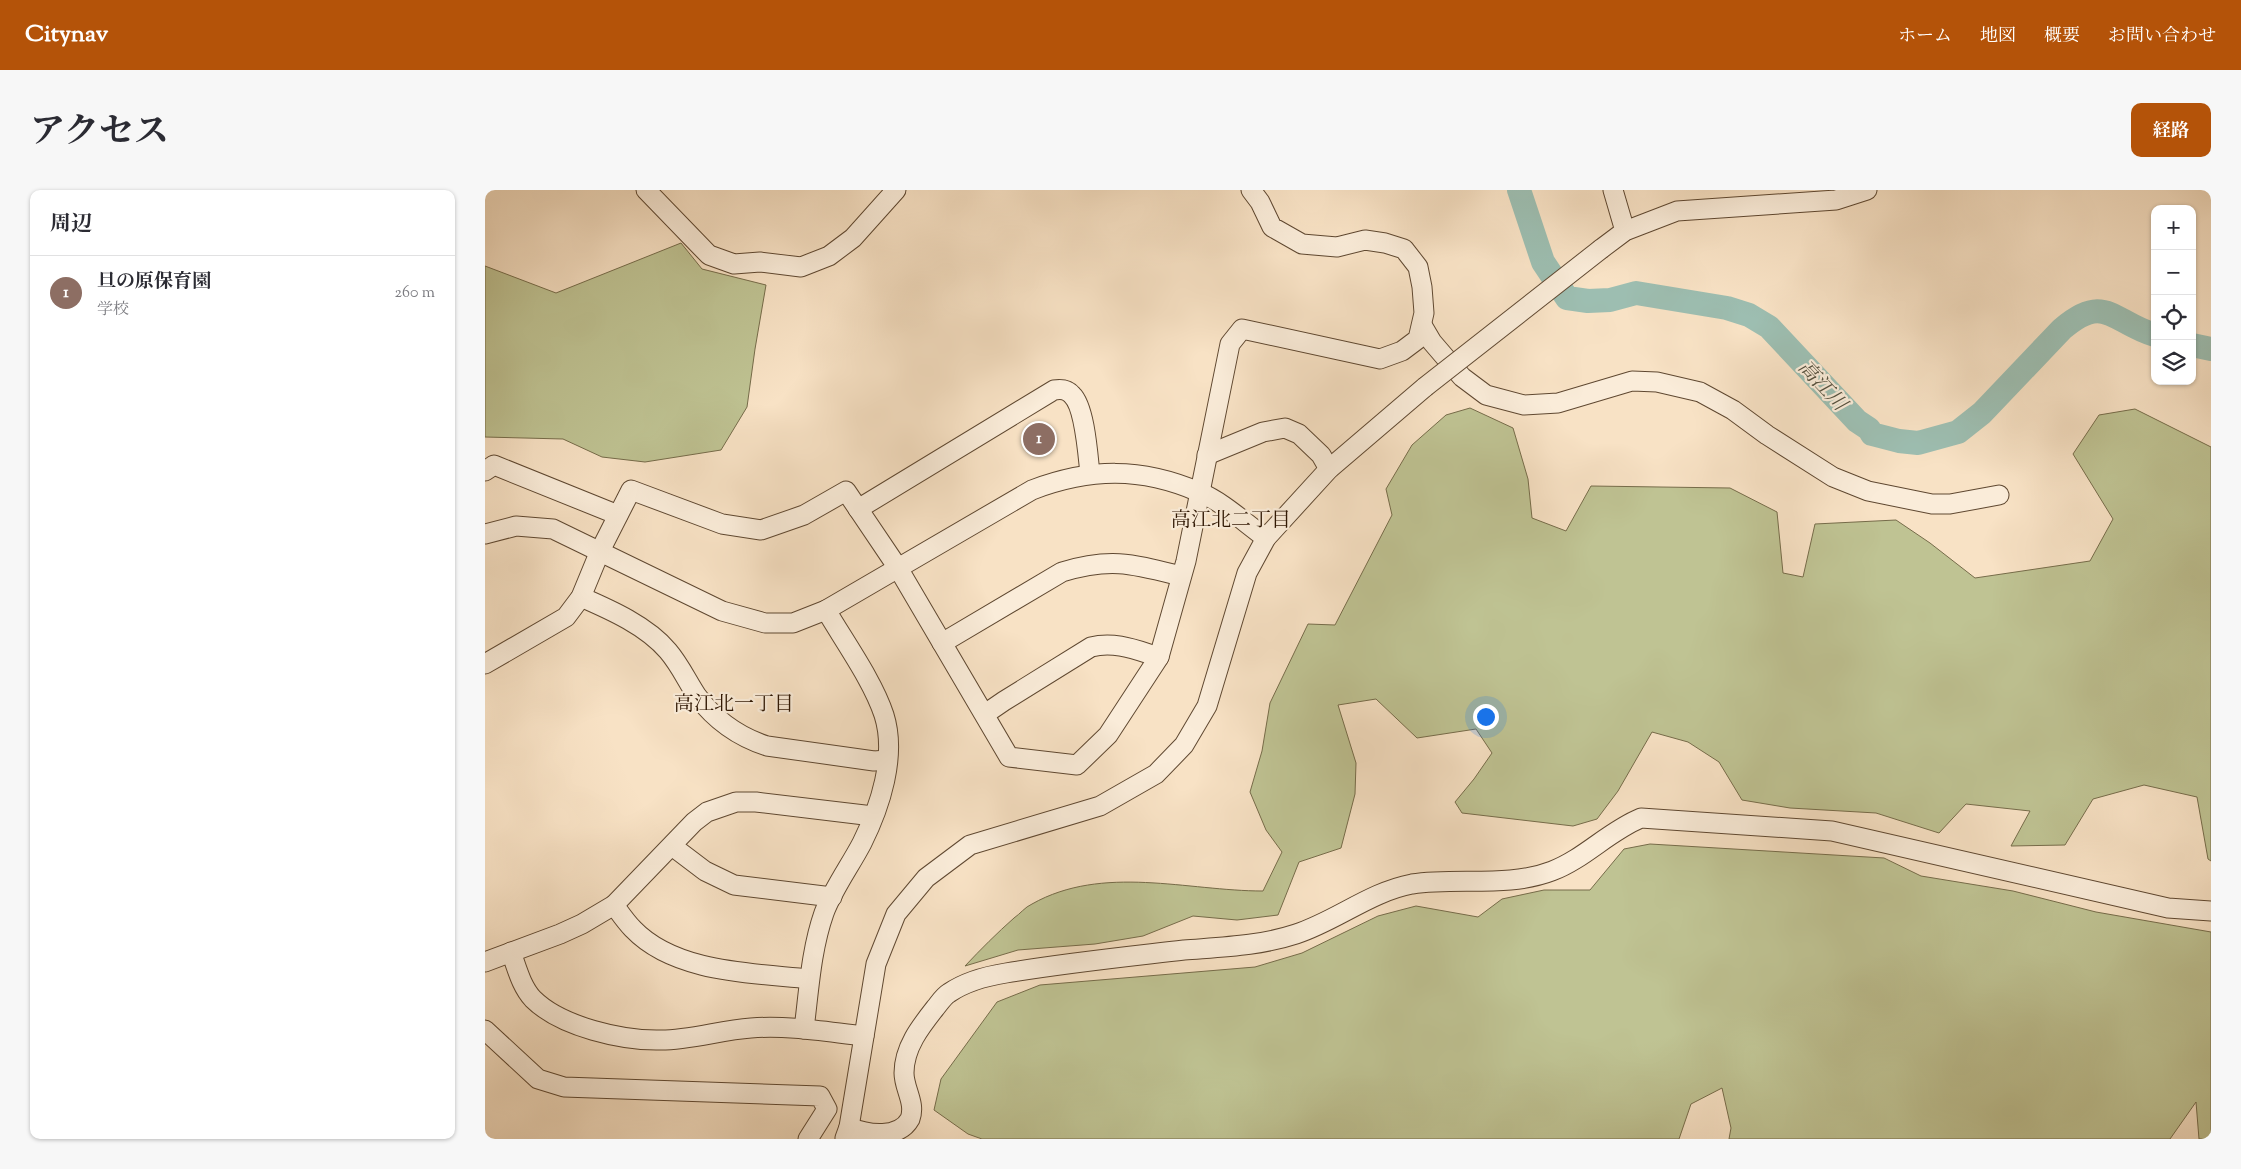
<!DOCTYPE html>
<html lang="ja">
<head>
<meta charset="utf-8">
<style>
	:root { --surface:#fff; --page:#f7f7f7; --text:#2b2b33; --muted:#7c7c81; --line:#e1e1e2; --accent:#b45309 }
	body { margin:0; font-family:"Sorts Mill Goudy","Noto Serif JP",serif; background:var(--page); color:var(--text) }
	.controls { position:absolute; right:15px; top:15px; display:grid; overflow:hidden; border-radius:10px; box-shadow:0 1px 4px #0004 }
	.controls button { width:45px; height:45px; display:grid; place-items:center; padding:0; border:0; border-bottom:1px solid var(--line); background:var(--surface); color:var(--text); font:25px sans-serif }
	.you { position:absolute; left:1000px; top:526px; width:18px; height:18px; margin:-12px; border:4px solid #fff; border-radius:50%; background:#1a73e8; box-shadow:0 0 0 8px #1a73e833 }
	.badge { display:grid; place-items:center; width:32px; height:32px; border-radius:50%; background:var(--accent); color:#fff; font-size:16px; font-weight:700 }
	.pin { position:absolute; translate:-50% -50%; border:2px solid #fff; box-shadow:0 1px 5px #0006 }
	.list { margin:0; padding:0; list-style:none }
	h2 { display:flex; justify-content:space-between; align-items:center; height:65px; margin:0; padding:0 20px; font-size:21px }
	h2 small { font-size:16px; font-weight:400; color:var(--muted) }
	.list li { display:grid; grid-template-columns:32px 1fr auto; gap:15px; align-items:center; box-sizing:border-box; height:75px; padding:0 20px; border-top:1px solid var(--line) }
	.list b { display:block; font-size:19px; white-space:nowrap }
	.list p { margin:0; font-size:16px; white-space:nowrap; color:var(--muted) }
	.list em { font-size:16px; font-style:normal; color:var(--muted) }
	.icon { flex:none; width:28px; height:28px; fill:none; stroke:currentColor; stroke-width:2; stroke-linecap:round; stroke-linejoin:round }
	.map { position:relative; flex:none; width:1726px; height:949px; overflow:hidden; border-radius:10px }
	header { display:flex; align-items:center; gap:30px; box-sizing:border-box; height:70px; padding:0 25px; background:var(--accent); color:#fff }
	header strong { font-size:24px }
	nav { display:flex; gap:28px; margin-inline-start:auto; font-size:18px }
	.intro { display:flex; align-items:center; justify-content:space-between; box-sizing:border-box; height:120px; padding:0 30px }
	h1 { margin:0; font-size:35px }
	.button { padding:12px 22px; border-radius:10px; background:var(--accent); color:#fff; font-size:18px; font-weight:700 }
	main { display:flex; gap:30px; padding:0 30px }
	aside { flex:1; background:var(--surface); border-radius:10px; box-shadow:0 1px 4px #0004 }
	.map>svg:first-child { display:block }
	.green { fill:#bfc393; stroke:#766c4a }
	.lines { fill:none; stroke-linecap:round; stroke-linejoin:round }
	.river { stroke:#9dbeb1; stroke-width:24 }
	.minor-casing { stroke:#5f4831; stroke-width:21 }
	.minor { stroke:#faecd9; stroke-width:19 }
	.minor-bridge-casing { stroke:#5f4831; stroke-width:21; stroke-linecap:butt }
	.minor-bridge { stroke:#faecd9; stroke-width:19 }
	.labels { text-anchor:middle; stroke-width:4.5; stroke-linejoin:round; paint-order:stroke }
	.water-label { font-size:20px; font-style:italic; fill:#54503e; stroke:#faecd9 }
	.neighbourhood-label { font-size:20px; fill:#2c1400; stroke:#faecd9 }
</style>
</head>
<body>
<header>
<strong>Citynav</strong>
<nav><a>ホーム</a><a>地図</a><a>概要</a><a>お問い合わせ</a></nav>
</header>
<div class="intro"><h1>アクセス</h1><a class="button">経路</a></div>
<main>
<aside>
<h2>周辺<small></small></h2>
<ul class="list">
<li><span class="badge" style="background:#8d6e63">1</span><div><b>旦の原保育園</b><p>学校</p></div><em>260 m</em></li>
</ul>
</aside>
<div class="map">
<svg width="1726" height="949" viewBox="0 0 1726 949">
	<rect width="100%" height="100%" fill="#f8e2c5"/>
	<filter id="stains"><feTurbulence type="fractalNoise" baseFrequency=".004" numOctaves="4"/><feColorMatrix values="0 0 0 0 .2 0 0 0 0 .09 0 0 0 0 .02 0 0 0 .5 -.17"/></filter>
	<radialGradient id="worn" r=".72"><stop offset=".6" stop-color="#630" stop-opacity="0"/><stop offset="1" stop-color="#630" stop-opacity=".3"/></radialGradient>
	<g class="green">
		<path d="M196 53 217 79 281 95 270 159 262 217 236 260 160 272 117 267 78 249 0 247V76L71 103Z"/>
		<path d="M985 218 1028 238 1043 289 1047 328 1081 341 1106 296 1245 298 1292 322 1298 383 1318 387 1330 334 1411 330 1445 353 1490 388 1605 371 1628 329 1588 264 1614 225 1650 219 1726 257V671L1723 669 1712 607 1659 595 1608 609 1580 655 1526 656 1545 621 1481 614 1454 643 1391 623 1305 618 1257 610 1234 572 1203 552 1167 542 1133 601 1112 629 1088 636 977 623 970 612 989 589 1007 563 991 539 932 548 891 509 853 515 871 573 870 604 856 658 814 672 793 725 752 730 708 726 658 746 610 754 533 760 480 776C496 759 512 743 529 728 535 724 540 717 547 714 618 674 702 701 778 701L797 662 781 640 765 602 777 561 785 513 823 434 850 435 907 325 901 299 927 255 961 225Z"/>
		<path d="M1165 654 1399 668 1436 686 1528 701 1611 722 1726 742V949H1714L1711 912 1685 949H1244L1246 938 1237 898 1206 914 1194 949H497L483 944 449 920 456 889 512 812 555 795 770 777 817 763 893 726 931 716 993 727 1017 709 1059 700H1105L1139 659Z"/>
	</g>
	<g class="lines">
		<g class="river">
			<path d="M1034 0 1058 72 1082 108 1103 111 1125 110 1151 103 1242 118 1264 125 1284 137 1372 231 1384 239 1387 244 1414 251 1433 253 1473 242 1497 223 1577 139C1620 102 1627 132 1670 145"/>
			<path d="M1707 155 1726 159"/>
		</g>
		<g class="minor-casing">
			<g id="minor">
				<path d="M161 0 224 65 249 74 275 72 316 77 344 66 368 48 411 0"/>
				<path d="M1128 0 1140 41"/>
				<path d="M1116 59 1140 41 1192 21 1351 10 1382 0"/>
				<path d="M937 135 947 152 977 187 1001 205 1039 215 1073 213 1147 191 1172 192 1215 202 1248 220 1282 245 1348 287 1383 301 1447 314H1465L1514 305"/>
				<path d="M722 265 778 242 800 238 814 244 836 265 844 279"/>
				<path d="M0 281 9 275 133 325"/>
				<path d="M373 319 569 200C576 199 582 199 587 205 600 217 603 266 605 284"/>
				<path d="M0 344 31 336 68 339 237 421 280 433H308L341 420 547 300C605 278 656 277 714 302 738 312 760 333 781 348"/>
				<path d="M96 407C126 420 162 436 183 461 195 475 202 491 212 506 230 530 254 547 282 556L389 571 402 570"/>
				<path d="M457 453 577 382C626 367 648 374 696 386"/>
				<path d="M0 474 81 427 96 407 115 361 146 300 237 334 276 340 319 325 361 301 413 378 524 567 592 575 623 545 674 467 701 371 745 154 757 139 895 169 917 161 933 149 939 123 937 97 933 77 919 59 900 53 880 50 852 57 817 54 787 37 775 12 766 0"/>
				<path d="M500 524 519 511 606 457C630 451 651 460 674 467"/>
				<path d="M187 656 220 681 249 695 347 707"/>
				<path d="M129 715C135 723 141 732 148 739 190 783 268 783 324 789"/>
				<path d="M26 762C32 778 36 796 48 809 76 837 138 851 176 850 206 850 236 840 266 838 304 835 342 842 379 846"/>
				<path d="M0 772 75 744 97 734 129 715 209 632 222 622 251 612H271L388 626"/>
				<path d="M319 839C324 800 326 760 339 723 348 699 365 676 377 653 395 617 412 566 399 525 388 491 359 451 341 420"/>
				<path d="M0 840 53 889 79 897 335 906 342 919 323 949"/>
				<path d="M364 937C383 945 414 949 425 929 431 913 419 899 419 883 419 857 436 836 451 817 455 812 459 806 464 803 480 792 502 786 521 783 580 773 639 767 699 760 736 757 775 756 811 744 851 731 885 702 927 694 973 687 1023 698 1067 681 1099 669 1124 641 1156 628L1347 641 1683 718 1726 721"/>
				<path d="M360 948 364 937 391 774 411 724 441 688 485 655 615 616 671 584 699 555 722 516 762 383 781 348 844 279 940 197"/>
			</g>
		</g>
		<use href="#minor" class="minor"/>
		<g class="minor-bridge-casing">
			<path id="minor-bridge" d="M940 197 1116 59"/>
		</g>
		<use href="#minor-bridge" class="minor-bridge"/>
	</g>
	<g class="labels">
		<g class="water-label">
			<text transform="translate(1338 195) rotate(47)" y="7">高江川</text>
		</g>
		<g class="neighbourhood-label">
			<text x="746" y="336">高江北二丁目</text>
			<text x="249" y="520">高江北一丁目</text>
		</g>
	</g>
	<rect width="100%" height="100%" filter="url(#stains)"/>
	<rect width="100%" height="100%" fill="url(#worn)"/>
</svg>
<div class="controls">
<button>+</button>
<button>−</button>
<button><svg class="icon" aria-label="locate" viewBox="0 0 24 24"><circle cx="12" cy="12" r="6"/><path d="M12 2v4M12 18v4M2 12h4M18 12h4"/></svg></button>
<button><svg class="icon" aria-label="layers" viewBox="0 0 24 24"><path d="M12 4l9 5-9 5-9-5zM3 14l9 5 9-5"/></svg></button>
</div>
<div class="you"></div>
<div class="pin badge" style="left:554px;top:249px;background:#8d6e63">1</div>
</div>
</main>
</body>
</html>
